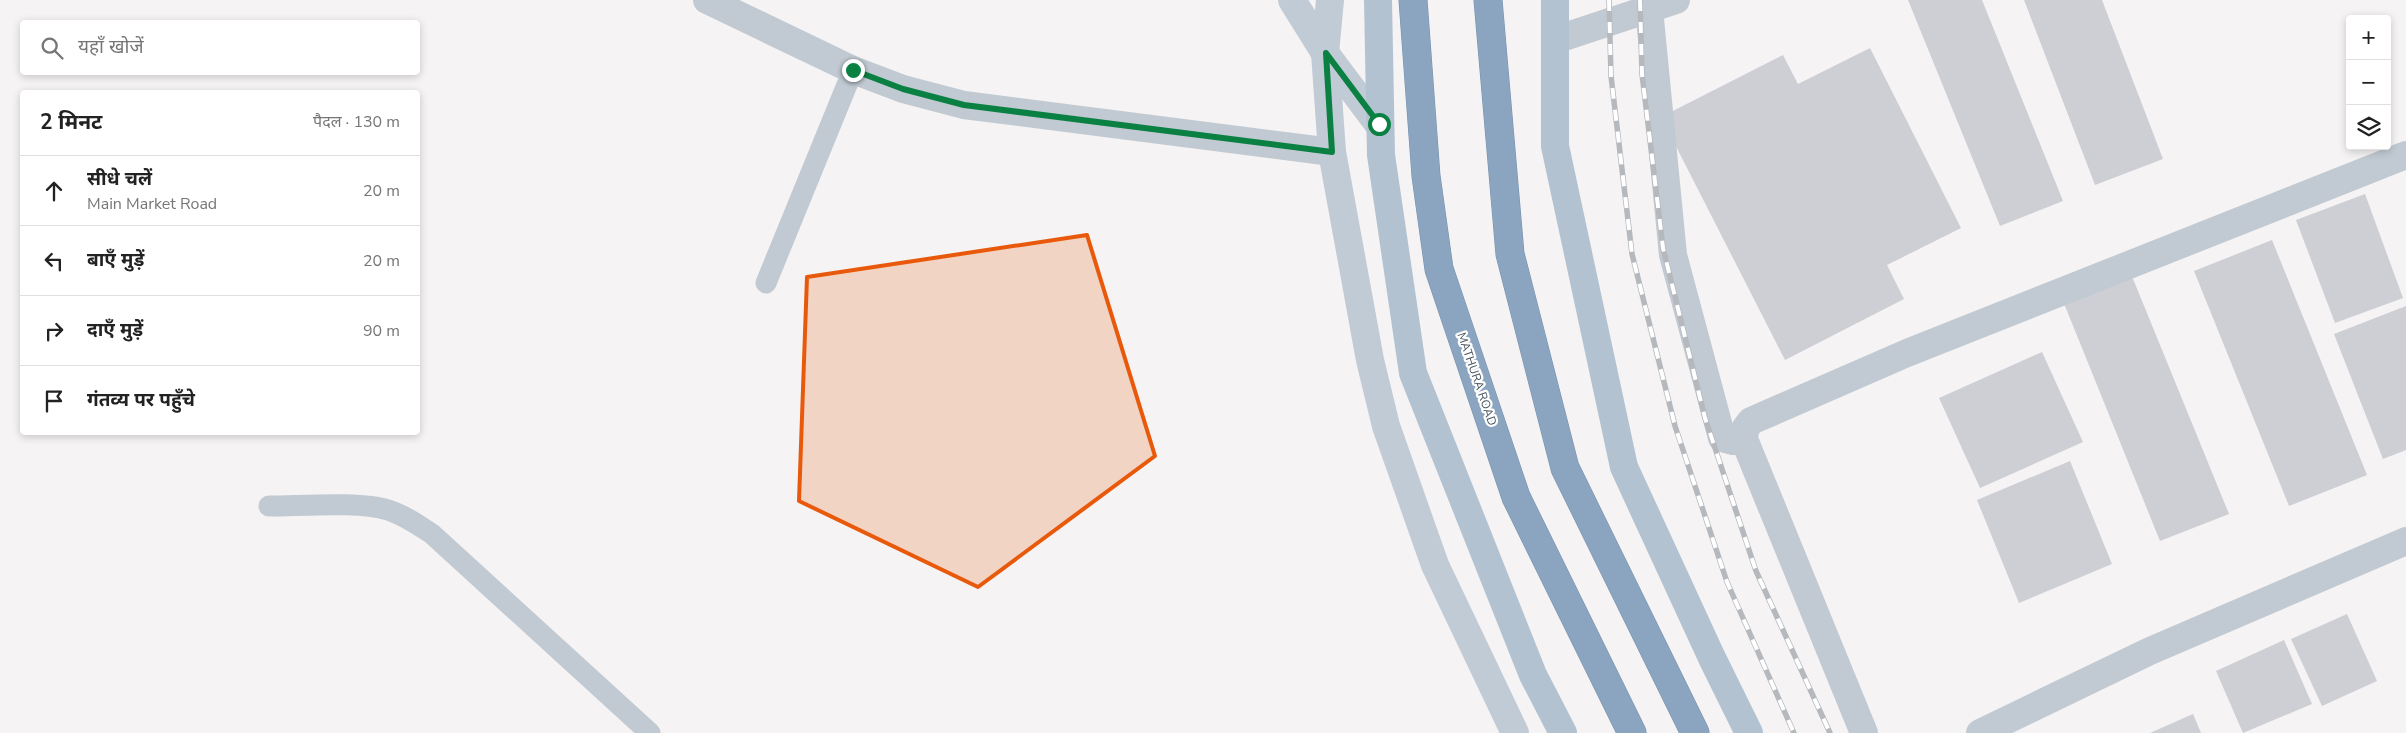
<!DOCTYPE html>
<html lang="hi">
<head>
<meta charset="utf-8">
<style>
	:root { --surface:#fff; --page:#f6f6f6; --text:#222; --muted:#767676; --line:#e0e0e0 }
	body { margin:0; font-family:"Nunito Sans","Noto Sans Devanagari",sans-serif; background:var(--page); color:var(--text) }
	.controls { position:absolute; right:15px; top:15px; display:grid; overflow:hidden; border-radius:5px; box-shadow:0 2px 8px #0003 }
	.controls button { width:45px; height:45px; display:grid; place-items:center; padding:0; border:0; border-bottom:1px solid var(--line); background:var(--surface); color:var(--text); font:25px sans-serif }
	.stop { position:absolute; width:15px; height:15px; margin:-11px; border:4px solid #0b8043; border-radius:50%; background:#fff }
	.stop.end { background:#0b8043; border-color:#fff; box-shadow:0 1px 5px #0008 }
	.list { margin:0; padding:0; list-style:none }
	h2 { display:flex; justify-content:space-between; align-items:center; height:65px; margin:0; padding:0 20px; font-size:21px }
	h2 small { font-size:16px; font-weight:400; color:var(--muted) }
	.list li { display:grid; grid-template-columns:32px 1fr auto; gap:15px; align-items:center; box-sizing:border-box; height:70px; padding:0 20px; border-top:1px solid var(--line) }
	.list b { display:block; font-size:19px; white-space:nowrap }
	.list p { margin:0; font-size:16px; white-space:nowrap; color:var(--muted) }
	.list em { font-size:16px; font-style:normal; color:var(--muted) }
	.icon { flex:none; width:28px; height:28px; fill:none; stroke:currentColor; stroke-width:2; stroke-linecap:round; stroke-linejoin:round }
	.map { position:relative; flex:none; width:2406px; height:733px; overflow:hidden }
	.search { position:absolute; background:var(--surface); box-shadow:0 2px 8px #0003; left:20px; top:20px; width:400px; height:55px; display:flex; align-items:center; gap:12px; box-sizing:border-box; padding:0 18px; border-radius:5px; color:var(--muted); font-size:19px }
	.panel { position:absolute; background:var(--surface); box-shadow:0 2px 8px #0003; left:20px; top:90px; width:400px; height:345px; border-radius:5px }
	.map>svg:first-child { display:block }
	.building { fill:#cdcfd5 }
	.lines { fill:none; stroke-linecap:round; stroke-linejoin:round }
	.highway-casing { stroke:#7690ad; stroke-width:29 }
	.lane { stroke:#c1cad2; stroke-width:21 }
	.street { stroke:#c1cad2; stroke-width:28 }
	.secondary { stroke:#c1cbd6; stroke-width:28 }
	.primary { stroke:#b3c2d1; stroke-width:28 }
	.highway { stroke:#8ba5c1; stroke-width:28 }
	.rail-casing { stroke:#b5b8bd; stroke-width:5.5 }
	.rail { stroke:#fff; stroke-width:4; stroke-dasharray:11; stroke-linecap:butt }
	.route { stroke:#0b8043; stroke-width:6 }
	.marked { fill:#e8590c; fill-opacity:0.2; stroke:#e8590c; stroke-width:4; stroke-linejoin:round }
	.labels { text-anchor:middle; stroke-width:4.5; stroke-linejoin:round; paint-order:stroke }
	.street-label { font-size:12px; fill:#4a5661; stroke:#fff }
</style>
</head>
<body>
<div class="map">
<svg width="2406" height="733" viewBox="0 0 2406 733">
	<rect width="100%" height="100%" fill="#f5f3f3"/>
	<g class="building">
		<path d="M1908 0H1982L2063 201 2000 226Z"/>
		<path d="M2024 0H2102L2163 159 2095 185Z"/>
		<path d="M1870 48 1961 228 1887 265 1904 299 1785 360 1661 117 1783 55 1798 84Z"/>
		<path d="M2365 194 2403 298 2335 323 2296 220Z"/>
		<path d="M2272 240 2367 475 2289 506 2194 271Z"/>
		<path d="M2129 269 2229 514 2160 541 2061 296Z"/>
		<path d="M2406 306V450L2383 459 2334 334Z"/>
		<path d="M2042 352 2083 442 1980 488 1939 398Z"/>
		<path d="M2070 461 2112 564 2019 603 1977 500Z"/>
		<path d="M2347 614 2377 681 2322 706 2291 639Z"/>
		<path d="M2284 640 2312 704 2243 733 2216 671Z"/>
		<path d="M2193 714 2201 733H2150Z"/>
	</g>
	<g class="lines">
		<g class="highway-casing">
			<g id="highway">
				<path d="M1413 0 1426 176 1439 269 1516 497 1632 733"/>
				<path d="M1488 0 1510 254 1565 468 1695 733"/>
			</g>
		</g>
		<g class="lane">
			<path d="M766 283 853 70"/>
			<path d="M269 506C301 506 360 501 388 510 404 515 418 525 432 534L650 733"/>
		</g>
		<g class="street">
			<path d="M707 0 853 70 903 89 964 105 1332 152"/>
			<path d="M1649 9 1673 255 1722 438 1733 441 1744 439"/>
			<path d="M1555 40 1676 0"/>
			<path d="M1864 733 1744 439 1745 429 1751 421 1907 353 2406 155"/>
			<path d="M1980 733 2150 651 2406 541"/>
		</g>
		<g class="secondary">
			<path d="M1292 0 1325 53 1379 125"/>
			<path d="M1330 0 1325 53 1332 152 1370 360 1386 426 1435 565 1515 733"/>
		</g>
		<g class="primary">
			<path d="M1378 0 1381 155 1413 373 1533 675 1563 733"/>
			<path d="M1555 0V146L1624 467 1712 658 1749 733"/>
		</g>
		<use href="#highway" class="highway"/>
		<g class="rail-casing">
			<g id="rail">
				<path d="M1609 0 1611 76 1632 254 1675 426 1727 582 1794 733"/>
				<path d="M1640 0 1642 74 1663 248 1705 418 1756 571 1830 733"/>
			</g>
		</g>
		<use href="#rail" class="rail"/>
	</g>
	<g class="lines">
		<path class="route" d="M853 70 903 89 964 105 1332 152 1326 53 1379 124"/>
	</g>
	<path class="marked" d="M1087 235 1155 456 978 587 799 501 807 277Z"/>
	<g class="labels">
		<g class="street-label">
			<text transform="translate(1477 379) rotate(71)" y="4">MATHURA ROAD</text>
		</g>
	</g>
</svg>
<div class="controls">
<button>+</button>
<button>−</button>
<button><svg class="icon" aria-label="layers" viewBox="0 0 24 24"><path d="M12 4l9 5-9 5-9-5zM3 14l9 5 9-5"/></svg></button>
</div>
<div class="stop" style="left:1379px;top:124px"></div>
<div class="stop end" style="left:853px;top:70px"></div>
<div class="search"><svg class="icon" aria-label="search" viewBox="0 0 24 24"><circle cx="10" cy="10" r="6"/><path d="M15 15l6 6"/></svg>यहाँ खोजें</div>
<section class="panel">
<h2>2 मिनट<small>पैदल · 130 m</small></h2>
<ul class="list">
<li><svg class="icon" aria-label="ahead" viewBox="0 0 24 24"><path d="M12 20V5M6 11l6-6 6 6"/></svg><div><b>सीधे चलें</b><p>Main Market Road</p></div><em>20 m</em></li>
<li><svg class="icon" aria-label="left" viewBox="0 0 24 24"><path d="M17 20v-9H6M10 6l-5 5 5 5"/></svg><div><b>बाएँ मुड़ें</b></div><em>20 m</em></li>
<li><svg class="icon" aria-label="right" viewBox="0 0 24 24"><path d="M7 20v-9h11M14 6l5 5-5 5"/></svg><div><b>दाएँ मुड़ें</b></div><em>90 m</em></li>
<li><svg class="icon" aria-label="arrive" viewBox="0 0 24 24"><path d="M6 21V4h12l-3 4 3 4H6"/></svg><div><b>गंतव्य पर पहुँचे</b></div></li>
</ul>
</section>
</div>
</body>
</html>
